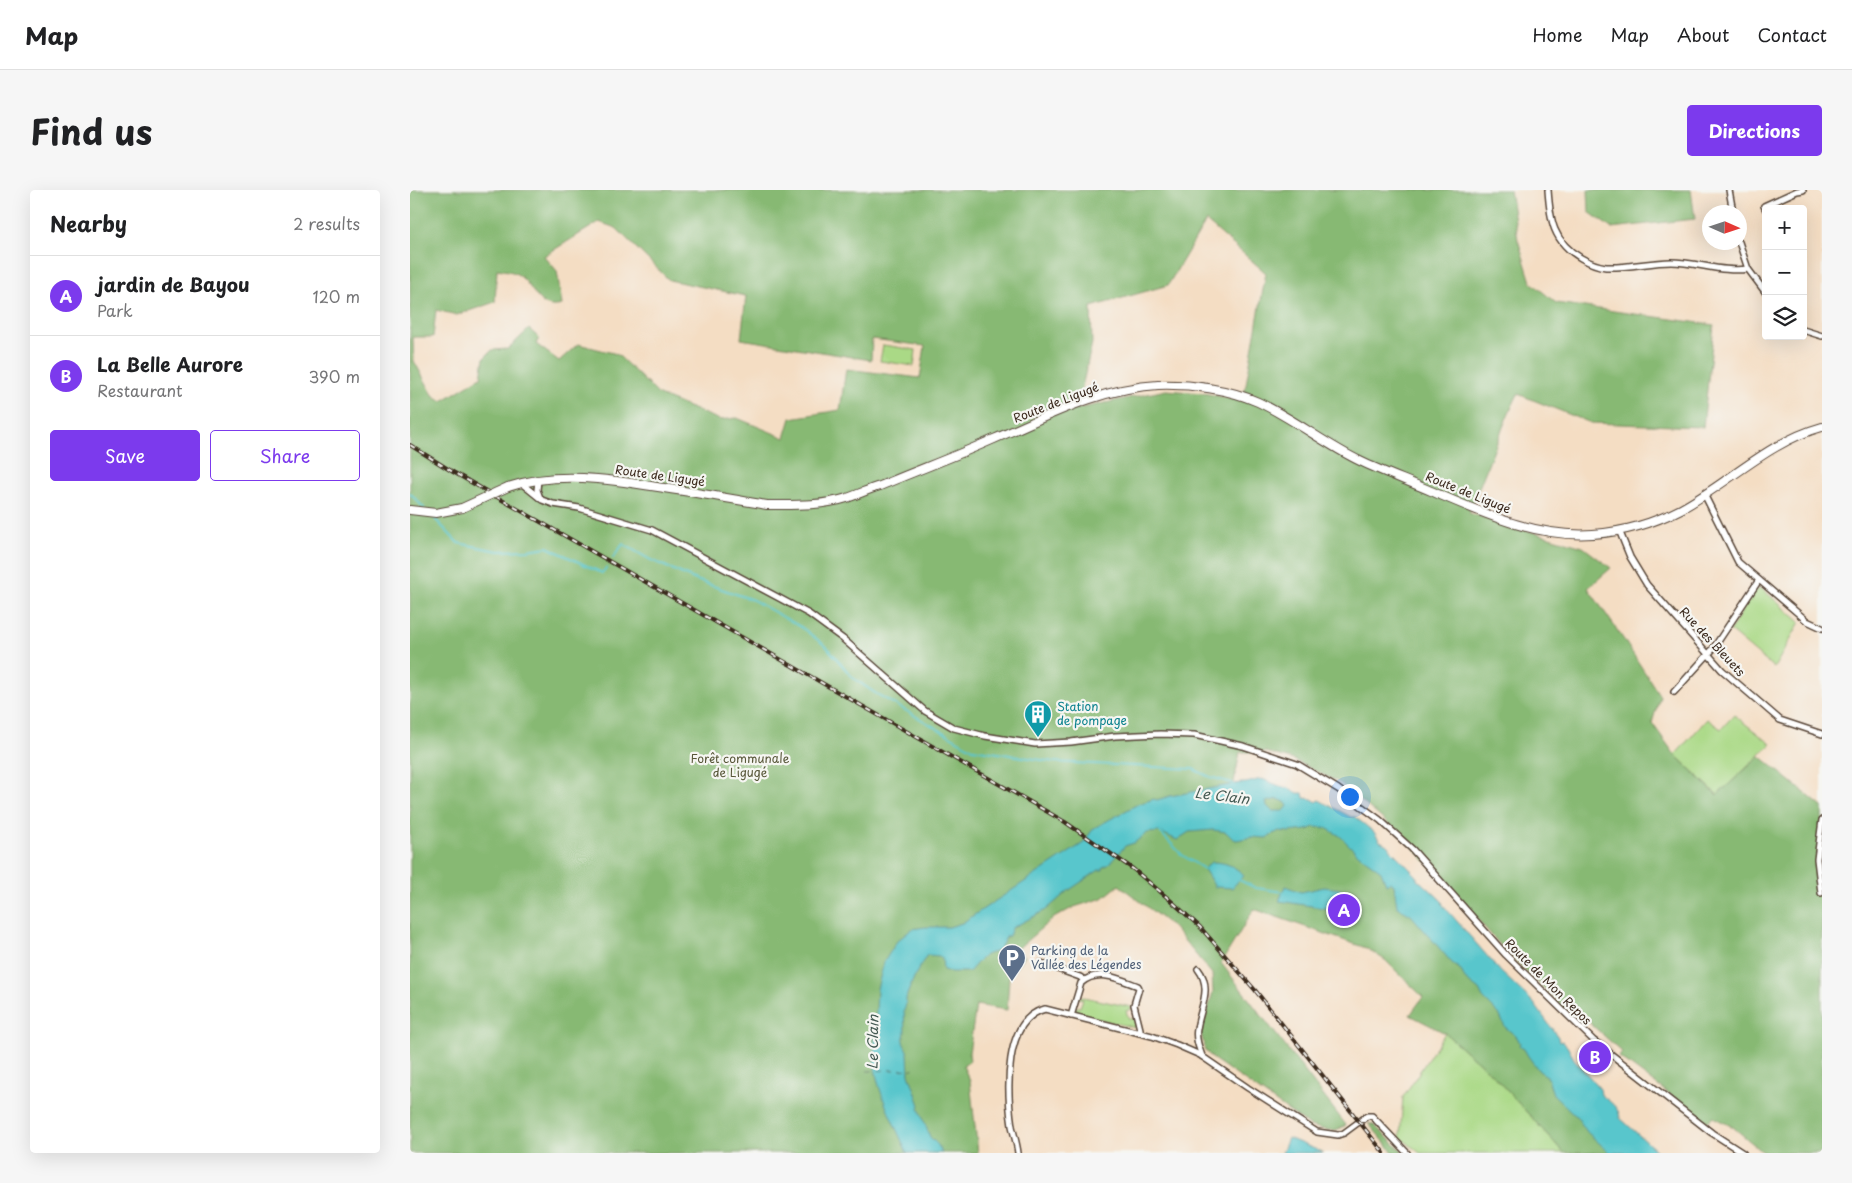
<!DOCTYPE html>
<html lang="en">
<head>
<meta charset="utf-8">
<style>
	:root { --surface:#fff; --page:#f6f6f6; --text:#202124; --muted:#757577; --line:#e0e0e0; --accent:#7c3aed }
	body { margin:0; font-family:"Playpen Sans",sans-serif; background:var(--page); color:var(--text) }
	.controls { position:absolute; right:15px; top:15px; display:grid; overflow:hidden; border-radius:5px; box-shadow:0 5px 20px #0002 }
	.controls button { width:45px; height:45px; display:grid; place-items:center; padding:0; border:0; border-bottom:1px solid var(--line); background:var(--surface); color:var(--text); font:25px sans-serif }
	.compass { position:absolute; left:1292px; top:15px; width:45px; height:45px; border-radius:50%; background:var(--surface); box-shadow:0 5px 20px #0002; rotate:93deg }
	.you { position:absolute; left:939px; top:606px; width:18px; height:18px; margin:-12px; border:4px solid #fff; border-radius:50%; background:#1a73e8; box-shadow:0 0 0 8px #1a73e833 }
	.badge { display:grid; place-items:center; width:32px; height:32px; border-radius:50%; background:var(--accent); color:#fff; font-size:16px; font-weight:700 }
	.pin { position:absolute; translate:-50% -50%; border:2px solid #fff; box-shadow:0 1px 5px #0006 }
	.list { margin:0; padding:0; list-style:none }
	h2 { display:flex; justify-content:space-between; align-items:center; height:65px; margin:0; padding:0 20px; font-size:21px }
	h2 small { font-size:16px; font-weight:400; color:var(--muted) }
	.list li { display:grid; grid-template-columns:32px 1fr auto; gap:15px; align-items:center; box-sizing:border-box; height:80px; padding:0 20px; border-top:1px solid var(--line) }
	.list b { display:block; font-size:19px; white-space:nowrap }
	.list p { margin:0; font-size:16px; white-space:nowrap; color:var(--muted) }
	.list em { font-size:16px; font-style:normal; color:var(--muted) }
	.actions { display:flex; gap:10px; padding:15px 20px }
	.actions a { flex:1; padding:11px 0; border:1px solid var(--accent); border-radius:5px; text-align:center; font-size:18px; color:var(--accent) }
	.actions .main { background:var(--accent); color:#fff }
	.icon { flex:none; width:28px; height:28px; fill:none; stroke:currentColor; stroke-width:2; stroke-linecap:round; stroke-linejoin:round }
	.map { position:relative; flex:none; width:1412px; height:963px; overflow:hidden; border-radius:5px }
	header { display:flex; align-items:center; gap:30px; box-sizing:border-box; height:70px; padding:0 25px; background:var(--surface); border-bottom:1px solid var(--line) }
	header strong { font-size:24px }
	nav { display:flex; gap:28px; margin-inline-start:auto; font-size:18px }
	.intro { display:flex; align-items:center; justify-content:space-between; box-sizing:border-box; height:120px; padding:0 30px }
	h1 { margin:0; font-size:35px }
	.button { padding:12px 22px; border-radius:5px; background:var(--accent); color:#fff; font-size:18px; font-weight:700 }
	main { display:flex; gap:30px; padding:0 30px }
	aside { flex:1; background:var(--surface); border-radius:5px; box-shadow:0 5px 20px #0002 }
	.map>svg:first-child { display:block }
	.green { fill:#aad986; stroke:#728252 }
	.forest { fill:#87b973; stroke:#617248; fill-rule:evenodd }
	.water { fill:#59c6cc; stroke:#4a7875; fill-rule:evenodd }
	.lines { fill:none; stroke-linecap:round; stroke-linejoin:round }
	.stream { stroke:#59c6cc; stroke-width:2 }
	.ferry { stroke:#445952; stroke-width:1; stroke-dasharray:6 5; stroke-linecap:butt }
	.street-casing { stroke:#574537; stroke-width:8 }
	.secondary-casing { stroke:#574537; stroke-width:10 }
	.street { stroke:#fff; stroke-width:5 }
	.secondary { stroke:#fff; stroke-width:8 }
	.rail-casing { stroke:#3b2a1e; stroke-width:4 }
	.rail { stroke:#f6f6f2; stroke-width:2; stroke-dasharray:5.5; stroke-linecap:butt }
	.secondary-bridge-casing { stroke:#574537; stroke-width:10; stroke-linecap:butt }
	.secondary-bridge { stroke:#fff; stroke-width:8 }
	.labels { text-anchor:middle; stroke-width:4.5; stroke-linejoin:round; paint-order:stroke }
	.street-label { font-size:12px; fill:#3b2a1e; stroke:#f6f6f2 }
	.culture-label { font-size:12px; fill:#0d838f; stroke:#f6f6f2; text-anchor:start }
	.park-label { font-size:12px; fill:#575638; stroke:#f6f6f2 }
	.service-label { font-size:12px; fill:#4e5e75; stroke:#f6f6f2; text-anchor:start }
	.water-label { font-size:14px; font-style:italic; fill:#445952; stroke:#f6f6f2 }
</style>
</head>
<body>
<header>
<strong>Map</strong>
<nav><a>Home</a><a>Map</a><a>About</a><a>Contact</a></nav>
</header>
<div class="intro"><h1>Find us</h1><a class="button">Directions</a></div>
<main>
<aside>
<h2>Nearby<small>2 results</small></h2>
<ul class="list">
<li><span class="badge">A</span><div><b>jardin de Bayou</b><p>Park</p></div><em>120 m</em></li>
<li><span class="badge">B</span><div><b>La Belle Aurore</b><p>Restaurant</p></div><em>390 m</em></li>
</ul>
<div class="actions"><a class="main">Save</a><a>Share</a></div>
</aside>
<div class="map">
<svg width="1412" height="963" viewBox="0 0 1412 963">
	<rect width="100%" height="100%" fill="#f6f6f2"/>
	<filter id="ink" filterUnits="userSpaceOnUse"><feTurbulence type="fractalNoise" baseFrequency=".02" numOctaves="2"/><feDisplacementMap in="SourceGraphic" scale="10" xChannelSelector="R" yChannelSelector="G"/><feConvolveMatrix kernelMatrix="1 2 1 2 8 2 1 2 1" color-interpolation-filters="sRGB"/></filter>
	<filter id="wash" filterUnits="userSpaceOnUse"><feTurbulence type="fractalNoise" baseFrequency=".0096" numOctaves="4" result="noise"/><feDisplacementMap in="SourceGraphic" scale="20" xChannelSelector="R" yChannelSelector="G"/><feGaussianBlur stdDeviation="1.12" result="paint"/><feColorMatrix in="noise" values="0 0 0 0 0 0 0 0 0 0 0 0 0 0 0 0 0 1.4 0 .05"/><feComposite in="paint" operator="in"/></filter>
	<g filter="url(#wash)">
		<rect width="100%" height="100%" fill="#f4ddc3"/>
		<g class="green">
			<path d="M473 155 506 160 504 176 470 171Z"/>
			<path d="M1351 398 1390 432 1364 478 1320 441 1343 402Z"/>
			<path d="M1324 525 1361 554 1308 605 1265 565 1297 529 1311 539Z"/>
			<path d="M669 806 721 817V819L716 821 719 829 724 828 726 838 667 824 665 818 666 817H670L673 809 669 808Z"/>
			<path d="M1035 843 1081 883 1154 963H1010L990 947 993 907Z"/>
		</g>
		<g class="forest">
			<path d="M0 0H1100L1108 50 1121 92 1146 113 1304 135 1293 237 1181 233 1108 204 1097 227 1059 323 1173 357 1201 378 1178 398 1214 450 1250 506 1242 533 1265 565 1307 605 1350 566 1412 617V963H1354L1323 937 1303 927 1297 932 1209 867 1212 862 1161 816 1155 819 1093 758 995 648 930 593 884 570 856 562H830L822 602 874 607 951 654 1219 963H1154L1081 883 1035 843 1000 825 1013 807 975 770 956 758 844 719 811 773 936 935C924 944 913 939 900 936L802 868 795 860 791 843 803 802 802 784 763 737 709 695 693 708 664 717 642 729 605 761 615 766 599 787 597 820 566 815 559 863 560 871 553 876 560 891 568 963H0ZM796 31 856 83 833 211 793 203 756 200 667 219 682 153 681 117 758 95ZM189 32 206 38 259 90 336 106 331 149 461 170 462 149 515 156 510 188 436 179 430 220 381 228 375 248 327 228 310 230 249 205 207 164 168 154 149 171 126 154 129 148 119 139 98 159 82 160 74 168 71 187 32 211 23 205 4 171 3 147H23L26 120 47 125 85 112 87 79C93 80 102 81 107 84 125 95 126 122 152 115L147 81 134 66Z"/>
			<path d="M1178 0H1281L1285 29 1201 38 1179 22Z"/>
			<path d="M958 933 964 935 994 963H984Z"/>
		</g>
		<g class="water">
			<path d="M852 589 875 598 877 597 888 603H893L894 608 902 609 907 612 909 610 941 627H945L964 642 970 651 979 656 982 661 1007 686V690L1015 695 1032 711 1033 715 1091 782 1123 812 1148 847 1149 852 1152 851 1157 856 1164 869 1190 899 1191 905C1199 911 1209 917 1210 928L1249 963H1200L1177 942 1167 927 1143 904 1137 886 1129 881 1118 866 1114 859 1109 856 1110 853 1107 847 1095 837 1089 824 1073 808 1069 800 1055 789 1051 780 1042 773 1001 725 987 717 984 695 980 692 976 694 971 681 948 664 930 646 916 638 904 637 897 640 879 642 869 641 856 648 842 647 827 650 823 649 816 642 803 640 779 642 767 650 750 642 737 643 724 653 715 656 698 675 693 677V680H689L658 701 636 720 602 738 599 746H597L590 758 585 762 575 765 566 774 559 782H540L533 780 532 768 529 766 517 765C509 777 502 790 497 805 495 810 497 815 494 820L495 842 493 852 498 863 499 884 510 915 509 918 520 947 528 955 532 963H497C484 932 466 902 464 868L467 799 474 772 487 751 502 739 515 737H539L552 733 672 654 684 638 728 614 744 609 747 610 760 606 830 593C838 594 844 590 852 589ZM868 609 875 612 878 616 874 621H862L857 616 856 612Z"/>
			<path d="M801 672C815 672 823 675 834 685L822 698 805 697 794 679Z"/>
			<path d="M875 696 891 702 914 697 931 699 930 710 920 719 869 711Z"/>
			<path d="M878 948 912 962V963H872Z"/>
		</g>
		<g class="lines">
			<g class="stream">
				<path d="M0 303 14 318"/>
				<path d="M25 329 48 353 88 361 118 360 137 357 192 383 196 378"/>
				<path d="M203 368 213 354 239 369 286 390 343 410 391 437 417 457 443 488 465 503 563 559 644 572 783 579 800 587 822 593 824 595"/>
				<path d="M750 642 772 665 794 679"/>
				<path d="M829 690 846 698 873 702"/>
			</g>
			<path class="ferry" d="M457 881 504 879"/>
		</g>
	</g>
	<g filter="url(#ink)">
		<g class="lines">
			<g class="street-casing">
				<g id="street">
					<path d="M1138 0C1140 30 1143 52 1171 68 1178 72 1188 76 1196 77 1218 78 1240 72 1261 72 1287 72 1313 83 1338 79L1356 103"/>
					<path d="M1319 0 1323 22"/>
					<path d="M1356 20 1354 16 1387 1 1393 0"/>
					<path d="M1329 52 1338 79"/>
					<path d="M1393 140 1412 146"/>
					<path d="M128 290 127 300 130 308"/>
					<path d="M111 293 132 310 143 314 169 318 242 340 399 424 433 449 515 521 544 538 575 546 625 554 661 552 705 546 750 544 784 545 833 556 887 574 928 599 970 630 1002 659 1096 765 1184 851 1302 943 1333 963"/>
					<path d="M1294 304 1328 372 1397 431 1412 438"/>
					<path d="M1209 340 1220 367 1237 395 1312 480 1370 530 1412 544"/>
					<path d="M1264 502 1303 459 1349 390"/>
					<path d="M1411 703 1407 669 1412 630"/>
					<path d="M631 773 670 787 674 790"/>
					<path d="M788 779C803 798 790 818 787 839 785 848 789 858 792 866"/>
					<path d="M661 826 671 793C688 778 709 789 728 796L729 798 724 815 730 839V843"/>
					<path d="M608 963C607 954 604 945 602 936 597 903 593 829 635 819L742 846 767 855 790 865 838 898 907 942 928 945 934 943 957 926H962L997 963"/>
				</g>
			</g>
			<g class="secondary-casing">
				<g id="secondary">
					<path d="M98 297C148 280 204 290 254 298 288 303 322 309 357 315 383 315 412 316 437 308 449 304 459 299 470 296 508 280 546 266 584 249 636 227 690 198 748 195 781 194 819 199 848 212 884 229 915 254 950 271 973 282 998 291 1021 301 1073 323 1125 348 1183 344 1213 342 1244 333 1271 319 1319 293 1358 252 1412 237"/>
					<path d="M0 320 26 323 52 318"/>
				</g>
			</g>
			<use href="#street" class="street"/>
			<use href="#secondary" class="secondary"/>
			<g class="rail-casing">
				<path id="rail" d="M0 255 43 282 615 609 655 632 723 679 759 709 790 737 845 800 974 963"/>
			</g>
			<use href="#rail" class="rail"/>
			<g class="secondary-bridge-casing">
				<path id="secondary-bridge" d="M52 318 98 297"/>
			</g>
			<use href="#secondary-bridge" class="secondary-bridge"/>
		</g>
	</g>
	<defs>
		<g id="building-pin" transform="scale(1.4375)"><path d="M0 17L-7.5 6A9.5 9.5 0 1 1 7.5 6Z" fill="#0f9aa8" stroke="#f6f6f2"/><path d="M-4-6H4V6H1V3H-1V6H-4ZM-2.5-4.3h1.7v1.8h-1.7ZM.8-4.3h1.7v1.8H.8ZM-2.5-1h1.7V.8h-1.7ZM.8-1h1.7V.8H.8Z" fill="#fff"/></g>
		<g id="parking-pin" transform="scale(1.4375)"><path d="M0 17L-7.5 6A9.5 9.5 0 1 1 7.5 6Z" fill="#5c6f8a" stroke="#f6f6f2"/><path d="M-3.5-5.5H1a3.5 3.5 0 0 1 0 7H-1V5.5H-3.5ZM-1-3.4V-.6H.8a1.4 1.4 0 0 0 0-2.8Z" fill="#fff"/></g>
	</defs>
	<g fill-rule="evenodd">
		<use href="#building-pin" x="628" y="524"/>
		<use href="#parking-pin" x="602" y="768"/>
	</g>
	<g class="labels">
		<g class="street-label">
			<text transform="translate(646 213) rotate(-21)" y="4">Route de Ligugé</text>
			<text transform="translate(250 286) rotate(8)" y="4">Route de Ligugé</text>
			<text transform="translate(1058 303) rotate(22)" y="4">Route de Ligugé</text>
			<text transform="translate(1302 452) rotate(47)" y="4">Rue des Bleuets</text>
			<text transform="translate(1138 792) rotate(45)" y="4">Route de Mon Repos</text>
		</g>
		<g class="culture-label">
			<text x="647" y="521">Station<tspan x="647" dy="14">de pompage</tspan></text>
		</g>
		<g class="park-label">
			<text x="330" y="573">Forêt communale<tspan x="330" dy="14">de Ligugé</tspan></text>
		</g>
		<g class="service-label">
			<text x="621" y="765">Parking de la<tspan x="621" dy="14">Vallée des Légendes</tspan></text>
		</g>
		<g class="water-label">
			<text transform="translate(812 606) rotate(7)" y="5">Le Clain</text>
			<text transform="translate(463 852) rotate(-89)" y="5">Le Clain</text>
		</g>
	</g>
</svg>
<div class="controls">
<button>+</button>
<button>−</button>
<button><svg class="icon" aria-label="layers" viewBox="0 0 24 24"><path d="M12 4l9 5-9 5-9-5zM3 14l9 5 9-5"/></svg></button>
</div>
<svg class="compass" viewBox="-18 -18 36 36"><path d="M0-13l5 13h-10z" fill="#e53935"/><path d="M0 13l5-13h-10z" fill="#757577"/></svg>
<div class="you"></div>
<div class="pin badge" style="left:934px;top:720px">A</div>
<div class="pin badge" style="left:1185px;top:867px">B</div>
</div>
</main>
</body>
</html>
